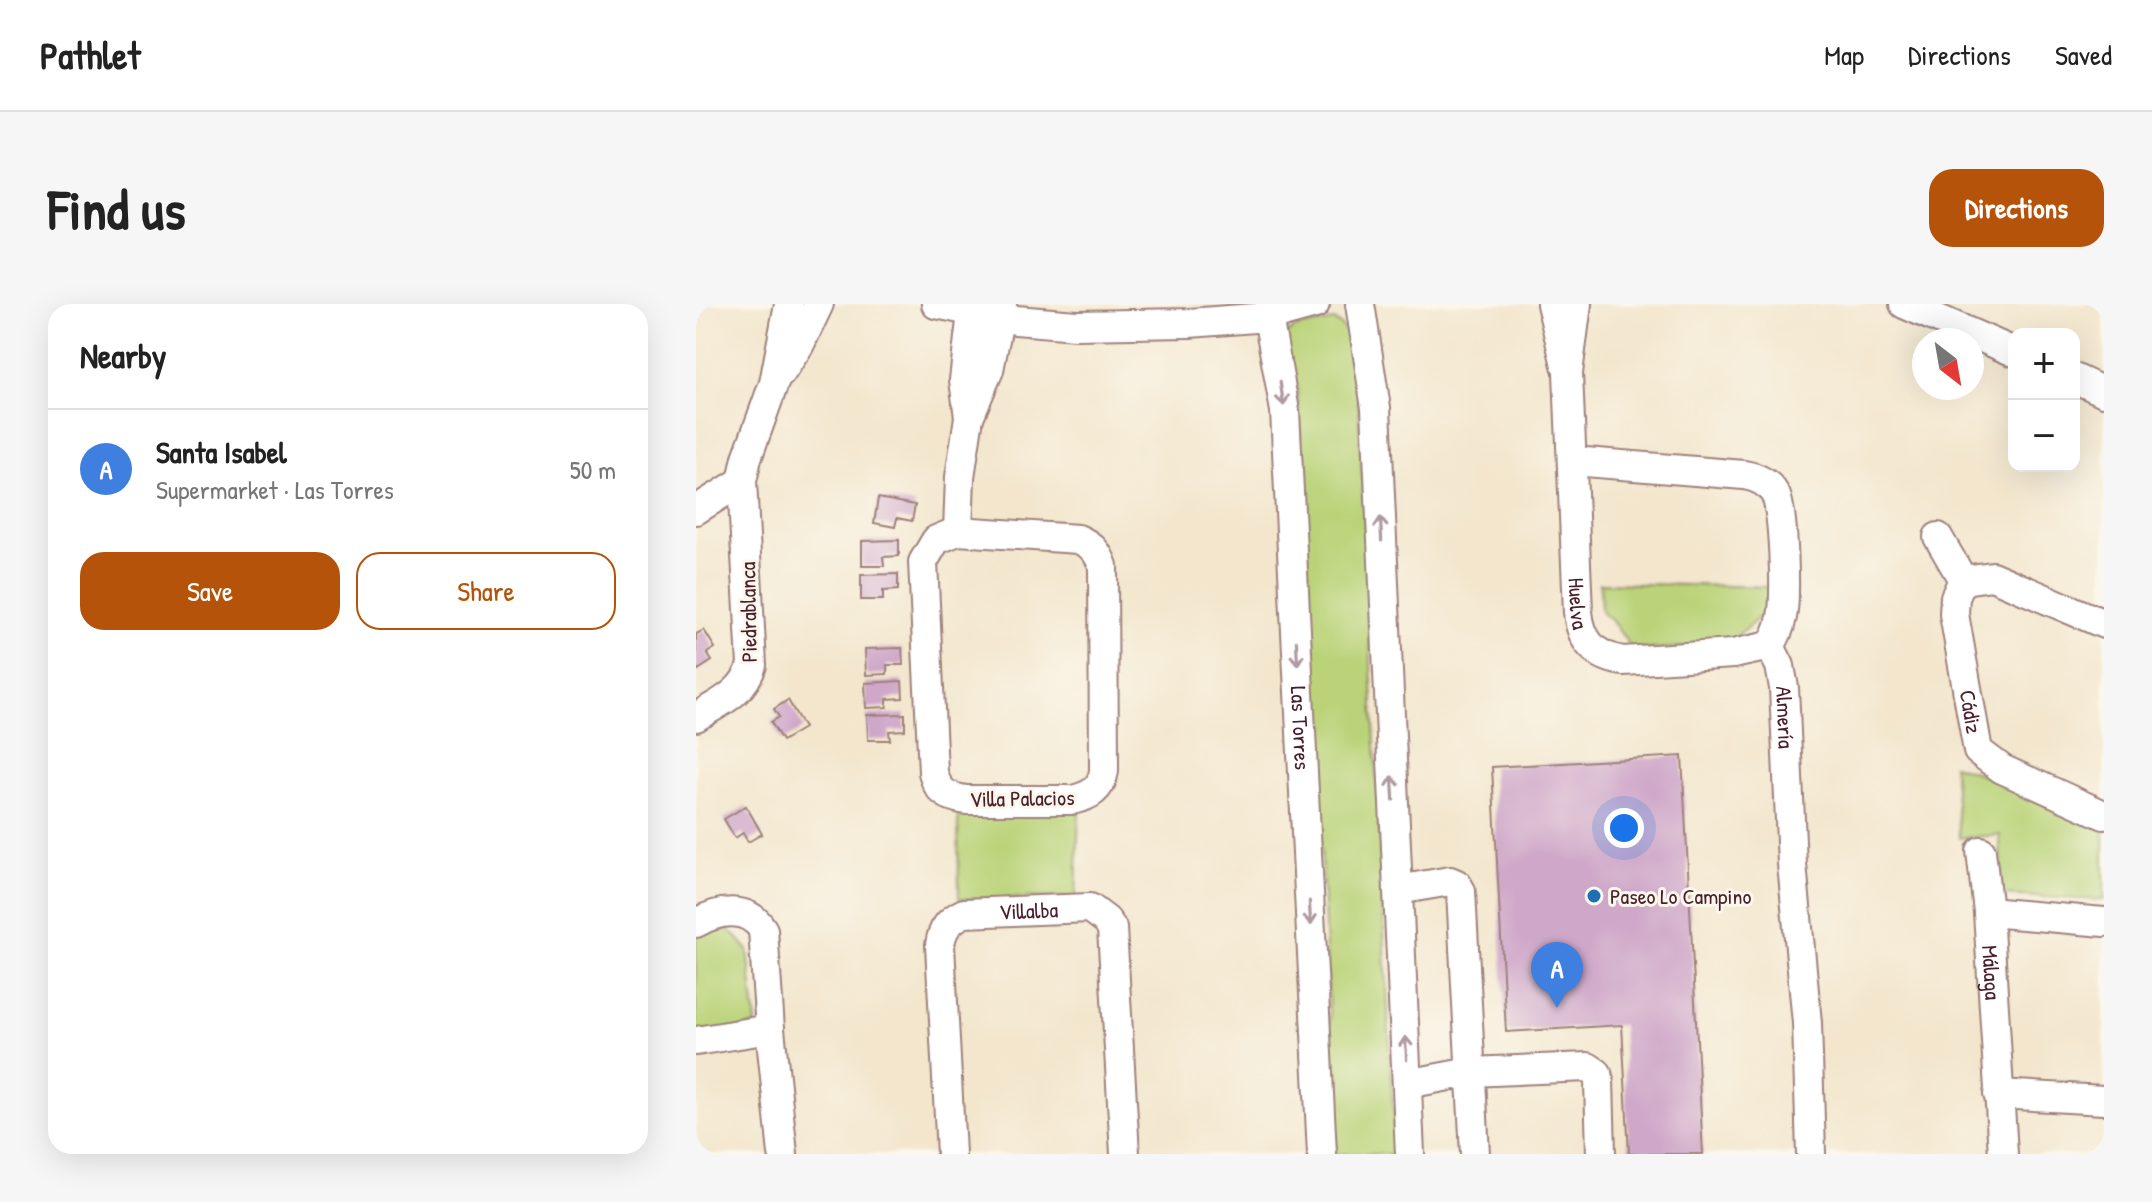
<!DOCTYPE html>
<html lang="en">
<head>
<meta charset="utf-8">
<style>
	:root { --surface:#fff; --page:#f6f6f6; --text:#222; --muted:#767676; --line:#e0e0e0; --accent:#b45309 }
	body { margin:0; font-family:"Patrick Hand",sans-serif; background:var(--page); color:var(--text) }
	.controls { position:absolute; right:24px; top:24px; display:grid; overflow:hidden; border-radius:16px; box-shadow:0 8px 32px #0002 }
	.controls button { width:72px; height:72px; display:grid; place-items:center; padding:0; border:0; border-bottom:2px solid var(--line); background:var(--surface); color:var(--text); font:40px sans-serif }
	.compass { position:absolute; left:1216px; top:24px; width:72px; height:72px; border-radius:50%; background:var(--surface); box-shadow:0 8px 32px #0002; rotate:149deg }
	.you { position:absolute; left:928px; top:524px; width:28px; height:28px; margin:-20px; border:6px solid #fff; border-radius:50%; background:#1a73e8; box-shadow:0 0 0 12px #1a73e833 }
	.badge { display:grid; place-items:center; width:52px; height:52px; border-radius:50%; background:var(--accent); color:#fff; font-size:26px; font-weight:700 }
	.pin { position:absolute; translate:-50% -66px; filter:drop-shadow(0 2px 4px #0008) }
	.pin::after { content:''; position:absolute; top:42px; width:28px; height:24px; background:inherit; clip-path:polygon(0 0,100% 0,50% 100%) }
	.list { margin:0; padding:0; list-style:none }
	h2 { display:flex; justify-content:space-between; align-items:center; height:104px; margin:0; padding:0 32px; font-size:34px }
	h2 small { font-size:26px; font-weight:400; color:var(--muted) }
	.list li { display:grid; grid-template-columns:52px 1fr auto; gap:24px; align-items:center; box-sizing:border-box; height:120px; padding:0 32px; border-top:2px solid var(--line) }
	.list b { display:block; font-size:30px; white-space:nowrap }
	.list p { margin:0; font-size:26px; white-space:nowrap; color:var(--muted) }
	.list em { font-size:26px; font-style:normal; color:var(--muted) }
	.actions { display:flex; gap:16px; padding:24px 32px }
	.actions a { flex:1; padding:18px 0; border:2px solid var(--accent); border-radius:24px; text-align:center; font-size:28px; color:var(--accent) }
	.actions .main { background:var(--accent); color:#fff }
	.map { position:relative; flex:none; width:1408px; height:850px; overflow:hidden; border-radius:24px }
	header { display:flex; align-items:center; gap:48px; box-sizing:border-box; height:112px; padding:0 40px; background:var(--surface); border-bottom:2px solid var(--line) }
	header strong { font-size:38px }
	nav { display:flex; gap:44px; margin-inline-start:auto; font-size:28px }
	.intro { display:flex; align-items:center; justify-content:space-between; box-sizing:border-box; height:192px; padding:0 48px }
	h1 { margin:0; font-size:56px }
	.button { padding:20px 36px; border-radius:24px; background:var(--accent); color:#fff; font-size:28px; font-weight:700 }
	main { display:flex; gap:48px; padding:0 48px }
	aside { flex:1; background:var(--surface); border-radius:24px; box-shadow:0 8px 32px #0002 }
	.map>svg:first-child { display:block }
	.green { fill:#bad378; stroke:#827952; stroke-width:2 }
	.building { fill:#cfa7c9 }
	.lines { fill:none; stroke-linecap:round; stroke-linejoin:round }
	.minor-casing { stroke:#9e827c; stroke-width:32 }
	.minor { stroke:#fff; stroke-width:28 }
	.oneway { stroke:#ae9aa0 }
	.poi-dot { fill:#1f6fb2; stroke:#fbf7ec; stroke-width:3 }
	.labels { text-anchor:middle; stroke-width:6; stroke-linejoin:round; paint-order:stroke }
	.street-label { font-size:22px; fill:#4a1f2b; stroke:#fbf7ec }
	.poi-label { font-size:22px; fill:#4a1f2b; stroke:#fbf7ec; text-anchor:start }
</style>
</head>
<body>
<header>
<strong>Pathlet</strong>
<nav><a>Map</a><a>Directions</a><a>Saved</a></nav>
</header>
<div class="intro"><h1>Find us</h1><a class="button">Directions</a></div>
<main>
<aside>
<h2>Nearby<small></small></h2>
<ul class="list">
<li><span class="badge" style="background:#3f7fe0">A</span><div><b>Santa Isabel</b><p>Supermarket · Las Torres</p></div><em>50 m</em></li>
</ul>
<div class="actions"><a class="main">Save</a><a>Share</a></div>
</aside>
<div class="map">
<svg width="1408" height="850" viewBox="0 0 1408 850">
	<rect width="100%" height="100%" fill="#fbf7ec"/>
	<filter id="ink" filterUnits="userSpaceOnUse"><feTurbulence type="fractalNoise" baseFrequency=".0125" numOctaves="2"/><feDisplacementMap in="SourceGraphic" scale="16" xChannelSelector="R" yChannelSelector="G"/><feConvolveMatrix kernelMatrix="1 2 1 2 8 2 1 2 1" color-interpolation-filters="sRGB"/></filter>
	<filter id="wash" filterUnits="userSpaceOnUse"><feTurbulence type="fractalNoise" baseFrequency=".006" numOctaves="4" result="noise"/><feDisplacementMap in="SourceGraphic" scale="32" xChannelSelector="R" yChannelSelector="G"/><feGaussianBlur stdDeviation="1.8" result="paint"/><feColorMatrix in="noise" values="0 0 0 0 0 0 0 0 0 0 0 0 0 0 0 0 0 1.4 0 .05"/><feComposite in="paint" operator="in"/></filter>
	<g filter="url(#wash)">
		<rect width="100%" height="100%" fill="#f3e6cd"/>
		<g class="green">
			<path d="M637 17C656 23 659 55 661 73L699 850H640L606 148 601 86 589 38V32L599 24Z"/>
			<path d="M904 279 1077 283 1079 294 1058 318 1030 341 937 346 916 317 905 308Z"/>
			<path d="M1257 461 1285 470 1408 523V596L1305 591 1304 531 1263 534Z"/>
			<path d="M383 505 380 593 263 595 262 509Z"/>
			<path d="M33 625 52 646 60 721 0 733V630Z"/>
		</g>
		<g id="blocks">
			<g class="building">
				<path d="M182 194 219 201 216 217 201 214 199 223 178 219Z"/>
				<path d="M203 236V252L187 253 188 262H166V237Z"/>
				<path d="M202 270V286L187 287V296H165V271Z"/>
				<path d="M8 326 19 344 11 349 16 357 2 366 0 362V330Z"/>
				<path d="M206 344 207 361H191V370L170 371 169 345Z"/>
				<path d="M206 377 207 394 191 395V403L170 404 169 379Z"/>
				<path d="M92 396 108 424 86 437 75 418 83 413 78 405Z"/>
				<path d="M209 410V426L193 427 194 436H172L171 411Z"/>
				<path d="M986 452 1007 850H933L926 721 810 728 796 463Z"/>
				<path d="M50 502 66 530 52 538 47 529 39 534 28 515Z"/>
			</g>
		</g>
	</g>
	<g filter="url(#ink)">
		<use href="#blocks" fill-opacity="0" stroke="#9e827c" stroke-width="2"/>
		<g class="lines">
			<g class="minor-casing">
				<g id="minor">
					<path d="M240 0 320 16 380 21 493 19 572 13 619 0"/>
					<path id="s1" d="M574 0 572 13 589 107 626 850"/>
					<path d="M664 0 680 104 714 850"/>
					<path d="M855 0 870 61"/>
					<path id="s2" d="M881 0 872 69 882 308C885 337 898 352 927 357L1037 350 1074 342"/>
					<path d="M1208 0 1318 48"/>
					<path d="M85 69 104 40 123 0"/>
					<path d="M1378 74 1408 88"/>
					<path d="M273 113 268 76 276 9"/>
					<path d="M877 157 1048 171C1061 173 1072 178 1079 190 1088 205 1090 294 1086 313 1084 324 1080 333 1074 342"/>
					<path d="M0 206 46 177"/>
					<path d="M262 227 382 235C396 241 402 248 407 262L408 467C405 486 394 492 376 496H270C251 493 241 487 237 468L227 258 240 236Z"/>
					<path d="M262 227 264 173 273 113 293 66 306 0"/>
					<path d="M1242 233 1267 276"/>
					<path id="s3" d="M1408 320 1296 272 1267 276 1259 293 1258 310 1282 447 1306 465 1408 511"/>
					<path id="s4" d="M1074 342 1084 362 1088 384 1096 560 1111 719 1115 850"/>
					<path d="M0 413C23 399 48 389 56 361L46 177 51 154 78 79 93 0"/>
					<path id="s5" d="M1285 547 1292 608 1307 850"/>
					<path d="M702 586 754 577 761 580 765 587 779 850"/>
					<path d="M1292 608 1408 618"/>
					<path d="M0 619C22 606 52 601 67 626L74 725 87 850"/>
					<path d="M0 737 74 725"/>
					<path d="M711 780 774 768 892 763 901 769 903 777 905 850"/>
					<path d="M1302 790 1408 796"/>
					<path id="s6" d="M255 850 244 641C246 625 253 616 268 609L394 604 410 616 416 624 429 850"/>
				</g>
			</g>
			<use href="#minor" class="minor"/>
		</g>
		<defs><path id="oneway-shaft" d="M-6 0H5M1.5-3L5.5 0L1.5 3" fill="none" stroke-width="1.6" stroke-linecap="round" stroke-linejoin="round" transform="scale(2)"/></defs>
		<g class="oneway">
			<use href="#oneway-shaft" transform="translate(586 90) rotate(81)"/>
			<use href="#oneway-shaft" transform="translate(685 225) rotate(-93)"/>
			<use href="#oneway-shaft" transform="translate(601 349) rotate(87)"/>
			<use href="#oneway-shaft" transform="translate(697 484) rotate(-93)"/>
			<use href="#oneway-shaft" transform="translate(614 609) rotate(87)"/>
			<use href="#oneway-shaft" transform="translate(710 744) rotate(-93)"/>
		</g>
	</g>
	<circle class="poi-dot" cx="898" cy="592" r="8"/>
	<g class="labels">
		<g class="street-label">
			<text dy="8" stroke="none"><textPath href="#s2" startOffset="300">Huelva</textPath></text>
			<text transform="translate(52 308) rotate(-91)" y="8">Piedrablanca</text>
			<text dy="8" stroke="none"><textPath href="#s3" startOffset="286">Cádiz</textPath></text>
			<text dy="8" stroke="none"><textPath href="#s4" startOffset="74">Almería</textPath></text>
			<text dy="8" stroke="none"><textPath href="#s1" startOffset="426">Las Torres</textPath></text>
			<text transform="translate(326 494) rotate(-1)" y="8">Villa Palacios</text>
			<text dy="8" stroke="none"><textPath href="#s6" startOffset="316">Villalba</textPath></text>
			<text dy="8" stroke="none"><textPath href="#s5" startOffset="122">Málaga</textPath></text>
		</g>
		<g class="poi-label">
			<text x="914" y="600">Paseo Lo Campino</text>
		</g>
	</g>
</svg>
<div class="controls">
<button>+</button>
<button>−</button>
</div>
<svg class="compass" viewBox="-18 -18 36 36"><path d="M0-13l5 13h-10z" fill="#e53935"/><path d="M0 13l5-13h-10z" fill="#767676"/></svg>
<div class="you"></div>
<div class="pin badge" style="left:861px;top:704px;background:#3f7fe0">A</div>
</div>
</main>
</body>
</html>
